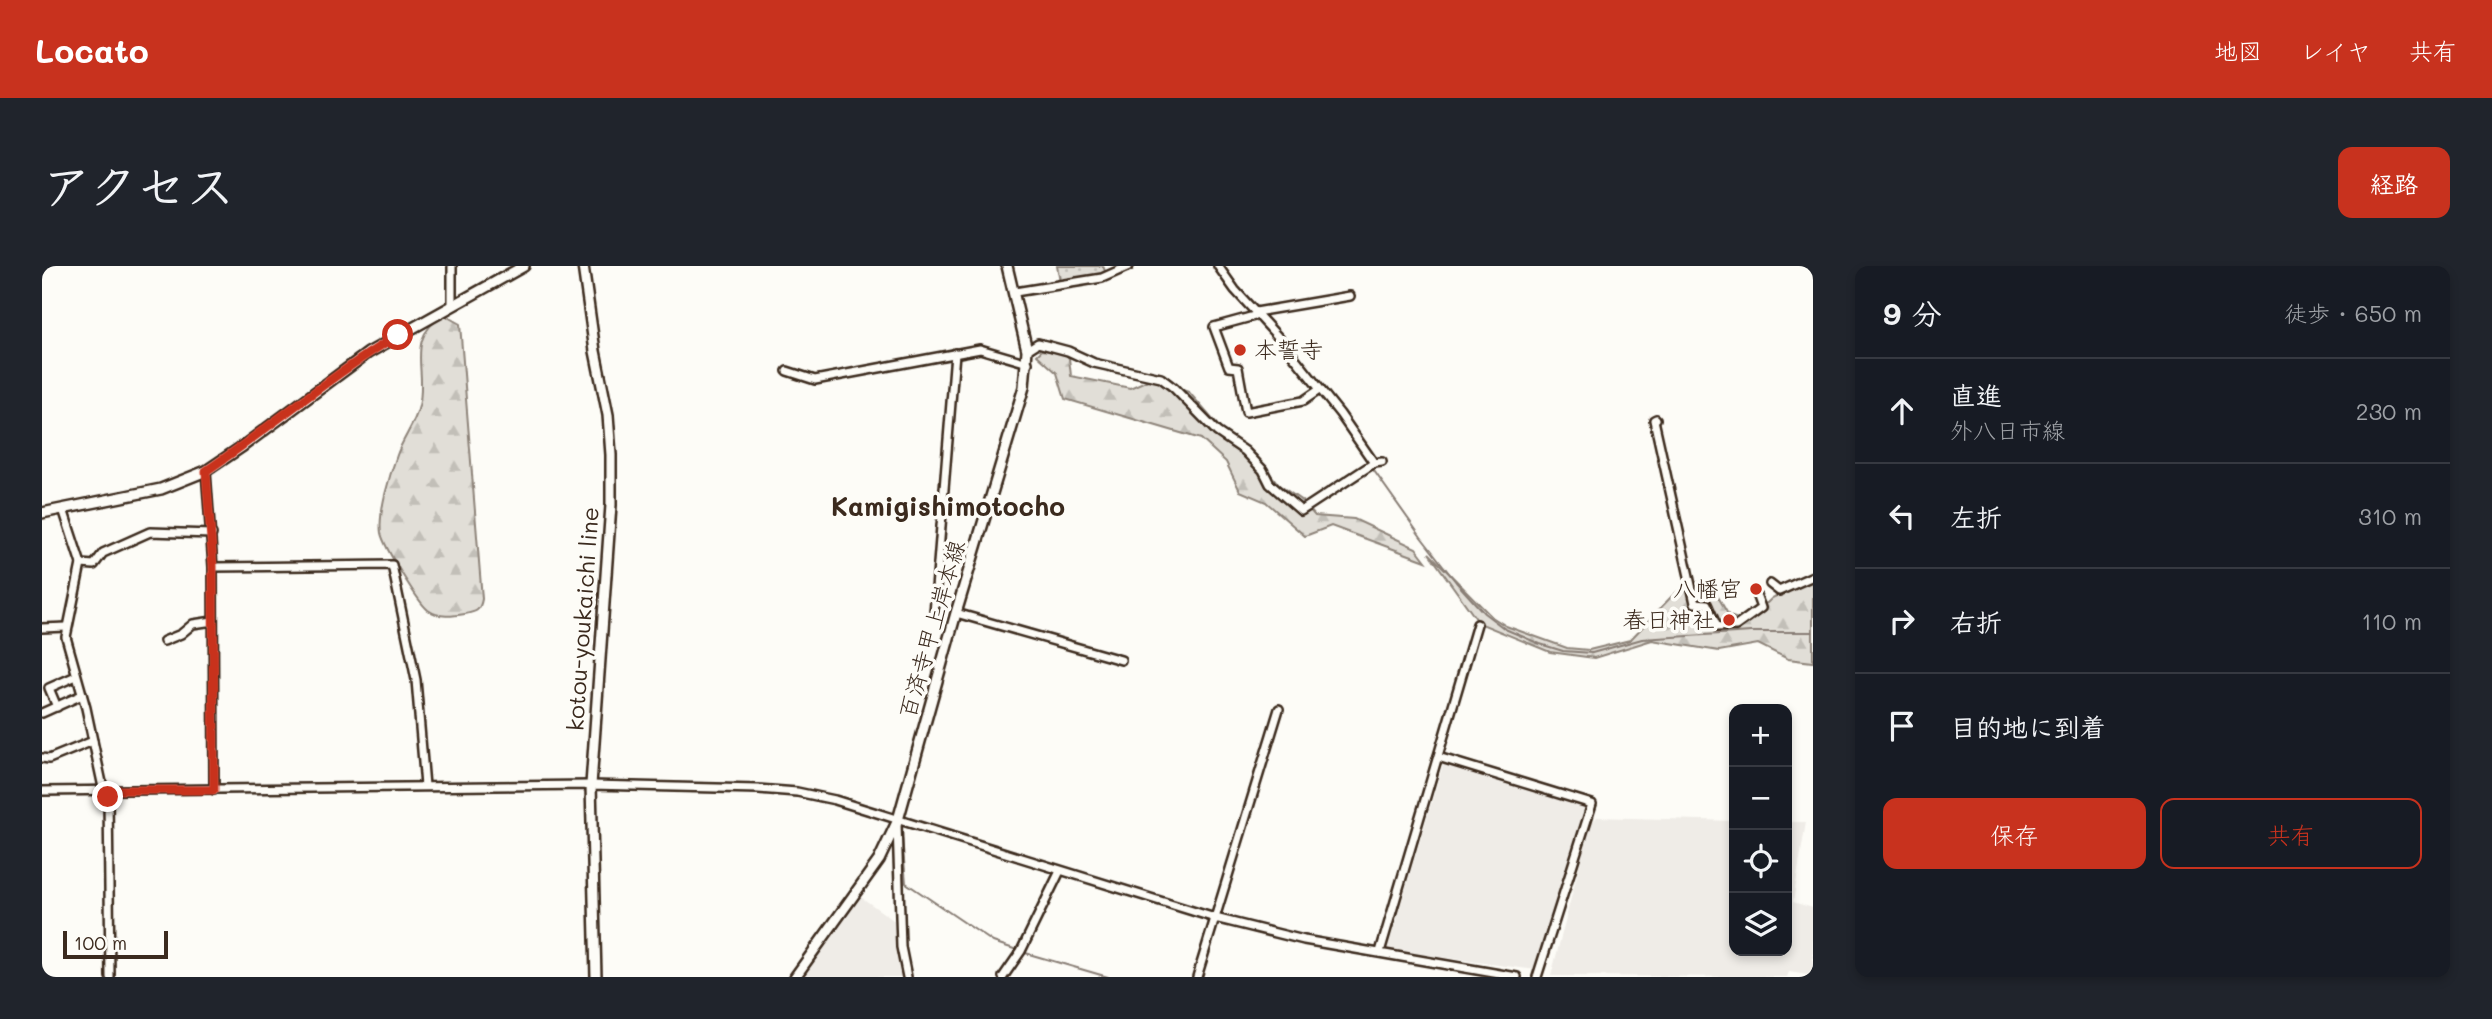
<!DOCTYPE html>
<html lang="ja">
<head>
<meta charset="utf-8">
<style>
	:root { --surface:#171b24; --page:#20242c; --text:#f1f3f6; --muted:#9ea1a6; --line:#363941; --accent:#c8321e }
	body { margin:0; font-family:Mali,"Klee One",sans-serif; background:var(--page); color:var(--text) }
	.controls { position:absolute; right:21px; bottom:21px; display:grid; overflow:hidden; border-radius:14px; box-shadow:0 4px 10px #0003 }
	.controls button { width:63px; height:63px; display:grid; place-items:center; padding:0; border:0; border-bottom:2px solid var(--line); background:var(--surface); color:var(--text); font:35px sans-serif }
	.scale { position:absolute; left:21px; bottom:18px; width:105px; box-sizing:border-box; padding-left:7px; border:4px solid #3b2a1e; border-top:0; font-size:19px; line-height:24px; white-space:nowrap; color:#3b2a1e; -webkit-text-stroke:5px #fdfcf7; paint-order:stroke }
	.stop { position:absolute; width:21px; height:21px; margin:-16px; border:5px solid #c8321e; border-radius:50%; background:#fff }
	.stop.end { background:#c8321e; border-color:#fff; box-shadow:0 2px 7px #0008 }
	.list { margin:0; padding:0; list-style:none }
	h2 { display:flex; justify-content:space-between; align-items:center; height:91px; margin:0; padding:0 28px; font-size:30px }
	h2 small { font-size:23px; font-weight:400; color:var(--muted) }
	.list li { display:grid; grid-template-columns:46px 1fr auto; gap:21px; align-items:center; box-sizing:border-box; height:105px; padding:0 28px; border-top:2px solid var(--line) }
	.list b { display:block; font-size:26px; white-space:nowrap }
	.list p { margin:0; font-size:23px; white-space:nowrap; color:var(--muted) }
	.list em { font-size:23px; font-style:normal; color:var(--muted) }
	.actions { display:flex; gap:14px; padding:21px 28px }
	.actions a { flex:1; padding:16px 0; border:2px solid var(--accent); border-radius:14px; text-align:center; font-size:24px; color:var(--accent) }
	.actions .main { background:var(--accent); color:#fff }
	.icon { flex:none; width:38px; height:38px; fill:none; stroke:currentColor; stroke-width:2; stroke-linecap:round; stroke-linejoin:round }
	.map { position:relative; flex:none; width:1771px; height:711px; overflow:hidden; border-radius:14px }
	header { display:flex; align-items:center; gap:42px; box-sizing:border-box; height:98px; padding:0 35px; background:var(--accent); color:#fff }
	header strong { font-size:33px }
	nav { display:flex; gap:38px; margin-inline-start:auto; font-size:24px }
	.intro { display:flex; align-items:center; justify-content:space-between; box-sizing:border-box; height:168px; padding:0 42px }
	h1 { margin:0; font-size:49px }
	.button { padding:18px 32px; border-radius:14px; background:var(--accent); color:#fff; font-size:24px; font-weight:700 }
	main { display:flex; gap:42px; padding:0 42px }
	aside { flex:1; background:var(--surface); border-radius:14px; box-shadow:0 4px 10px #0003 }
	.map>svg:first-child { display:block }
	.built { fill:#efece7 }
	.forest { fill:url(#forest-firs); stroke:#8e847a; stroke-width:2 }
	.park { fill:url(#park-dots); stroke:#8e847a; stroke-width:2 }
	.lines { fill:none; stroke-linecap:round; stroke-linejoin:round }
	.stream { stroke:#887d74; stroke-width:2 }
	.minor-casing { stroke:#3b2a1e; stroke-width:12 }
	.major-casing { stroke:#3b2a1e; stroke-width:14 }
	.minor { stroke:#fdfcf7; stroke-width:7 }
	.major { stroke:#fdfcf7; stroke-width:9 }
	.route { stroke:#c8321e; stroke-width:9 }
	.poi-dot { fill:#c8321e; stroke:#fdfcf7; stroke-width:2.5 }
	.labels { text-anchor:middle; stroke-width:7; stroke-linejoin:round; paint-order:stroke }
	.poi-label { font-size:23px; fill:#3b2a1e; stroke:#fdfcf7; text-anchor:end }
	.street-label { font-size:23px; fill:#3b2a1e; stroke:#fdfcf7 }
	.quarter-label { font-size:26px; font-weight:bold; fill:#3b2a1e; stroke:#fdfcf7 }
</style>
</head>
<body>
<header>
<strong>Locato</strong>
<nav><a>地図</a><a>レイヤ</a><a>共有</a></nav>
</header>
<div class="intro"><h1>アクセス</h1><a class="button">経路</a></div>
<main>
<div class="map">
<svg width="1771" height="711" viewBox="0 0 1771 711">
	<defs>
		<pattern id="forest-firs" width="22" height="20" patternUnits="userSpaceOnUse" patternTransform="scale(1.75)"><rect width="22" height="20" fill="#e1ded7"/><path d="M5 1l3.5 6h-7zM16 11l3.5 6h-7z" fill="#c2bfb8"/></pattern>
		<pattern id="park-dots" width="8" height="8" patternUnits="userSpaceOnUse" patternTransform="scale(1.75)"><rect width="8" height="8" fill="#e1ded7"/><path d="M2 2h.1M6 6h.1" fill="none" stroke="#c2bfb8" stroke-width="1.8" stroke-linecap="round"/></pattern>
	</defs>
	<rect width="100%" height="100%" fill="#fdfcf7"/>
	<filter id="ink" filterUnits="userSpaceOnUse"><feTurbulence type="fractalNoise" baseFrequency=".0143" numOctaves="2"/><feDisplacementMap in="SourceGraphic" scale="14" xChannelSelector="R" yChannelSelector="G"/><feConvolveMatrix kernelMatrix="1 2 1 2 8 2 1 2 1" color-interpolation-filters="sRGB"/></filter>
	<g filter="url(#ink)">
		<g class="built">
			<path d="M1401 498 1543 539 1494 704 1345 684Z"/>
			<path d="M1555 551 1692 555V685H1745V556H1764L1751 636 1771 642V710L1747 706 1745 711 1509 710 1548 558Z"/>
			<path d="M816 629 854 656 855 683 861 711H760Z"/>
		</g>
		<g class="forest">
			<path d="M402 49 418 58 440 333C438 345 434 346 423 348 411 350 397 352 386 344 376 336 342 281 339 267 336 247 348 208 355 189 361 172 373 158 377 140 386 103 362 73 402 49Z"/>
			<path d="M1000 84 1022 87 1027 92 1029 110 1088 122 1108 113 1147 126 1184 169 1214 189 1237 219 1260 235 1273 250 1312 253 1374 282 1384 295 1289 260 1263 270 1224 236 1198 225 1184 196 1159 173 1023 133 1015 107 995 89Z"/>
			<path d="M1387 287 1450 351 1464 360 1525 382 1547 384 1588 374 1629 331 1645 318 1659 316 1671 322 1687 350 1699 354 1717 338 1725 337 1730 332 1771 313V396L1746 393 1716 378 1677 385 1610 374 1552 392 1508 386 1437 357Z"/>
		</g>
		<path class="park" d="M1015 0H1061L1063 5 1060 9 1018 16Z"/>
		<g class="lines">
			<g class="stream">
				<path d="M1301 158 1327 197"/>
				<path d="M1330 202 1379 271 1414 316 1442 347 1463 363 1498 378 1521 385 1550 387 1600 373 1709 366H1771"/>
				<path d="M860 571 864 617 951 676 975 684"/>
				<path d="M980 686 1066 711"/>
			</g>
			<g class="minor-casing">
				<g id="minor">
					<path d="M1176 0 1193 24 1237 72 1298 148 1332 197 1340 196"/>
					<path d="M973 26 1060 12 1087 0"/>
					<path d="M410 39V0"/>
					<path d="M1214 46 1308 30"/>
					<path d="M1216 49 1172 61 1187 101 1196 102 1204 146 1261 135 1277 124"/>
					<path d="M985 84 996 77 1026 85 1052 97 1119 112 1132 122 1175 166 1203 185 1221 204 1228 218 1259 245 1332 197"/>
					<path d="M745 105 773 114 938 83 986 97"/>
					<path d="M1614 153 1612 154 1653 337 1665 338 1675 361 1694 360 1719 342 1715 331"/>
					<path d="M164 205 171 301 172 524"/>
					<path d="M21 243 39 298 24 371 44 442 60 517 66 531 68 711"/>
					<path d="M39 298 52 299 61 287 108 266 170 268"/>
					<path d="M171 301 350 299 374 414 383 520"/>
					<path d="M1728 318 1737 325 1771 310"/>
					<path d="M892 347 913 87"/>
					<path d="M914 347 1079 394"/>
					<path d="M0 362 25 361"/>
					<path d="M122 375 139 368 151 358 171 355"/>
					<path d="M15 441 7 422 34 410"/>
					<path d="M0 447 40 429"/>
					<path d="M1396 491 1550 538 1495 711"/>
					<path d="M0 492 7 493 51 475"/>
					<path d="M0 525 549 519 716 523 755 526 793 534 1173 652 1262 674 1475 711"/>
					<path d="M855 558 859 681 865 711"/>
					<path d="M1338 686 1435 358"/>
					<path d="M961 711 979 685 1018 605"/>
					<path d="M1155 711 1237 443"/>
				</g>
			</g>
			<g class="major-casing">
				<g id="major">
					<path d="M541 0 553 85 566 149 569 189V239L549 519 554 711"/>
					<path d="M0 247 119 223 164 205 201 180 326 87 482 0"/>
					<path d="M753 711 837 594 856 554 914 347 982 121 985 84 965 0"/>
				</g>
			</g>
			<use href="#minor" class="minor"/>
			<use href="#major" class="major"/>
		</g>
	</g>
	<g class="lines" filter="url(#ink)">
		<path class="route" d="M66 531 63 524H172L171 300 164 205C229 161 289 109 356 69"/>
	</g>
	<g class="poi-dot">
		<circle cx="1198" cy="84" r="7"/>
		<circle cx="1714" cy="323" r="7"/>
		<circle cx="1687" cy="354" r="7"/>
	</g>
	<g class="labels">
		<g class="poi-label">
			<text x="1212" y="92" text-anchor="start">本誓寺</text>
			<text x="1700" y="331">八幡宮</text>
			<text x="1673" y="362">春日神社</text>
		</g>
		<g class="street-label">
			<text transform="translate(541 353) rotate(-86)" y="8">kotou-youkaichi line</text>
			<text transform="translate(890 363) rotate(-74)" y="8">百済寺甲上岸本線</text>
		</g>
		<g class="quarter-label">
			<text x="906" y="250">Kamigishimotocho</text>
		</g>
	</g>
</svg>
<div class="controls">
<button>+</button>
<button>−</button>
<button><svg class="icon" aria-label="locate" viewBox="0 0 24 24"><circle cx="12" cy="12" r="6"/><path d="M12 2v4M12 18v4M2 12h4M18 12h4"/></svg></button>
<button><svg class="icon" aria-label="layers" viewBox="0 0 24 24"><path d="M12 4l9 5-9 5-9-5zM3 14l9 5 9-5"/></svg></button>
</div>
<div class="scale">100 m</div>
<div class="stop" style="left:356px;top:69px"></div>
<div class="stop end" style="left:66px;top:531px"></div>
</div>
<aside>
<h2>9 分<small>徒歩 · 650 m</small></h2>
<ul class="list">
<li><svg class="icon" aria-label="ahead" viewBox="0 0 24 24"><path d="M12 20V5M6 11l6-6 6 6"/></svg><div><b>直進</b><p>外八日市線</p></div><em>230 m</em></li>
<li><svg class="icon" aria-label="left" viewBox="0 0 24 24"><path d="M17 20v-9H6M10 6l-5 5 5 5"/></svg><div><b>左折</b></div><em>310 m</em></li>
<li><svg class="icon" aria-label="right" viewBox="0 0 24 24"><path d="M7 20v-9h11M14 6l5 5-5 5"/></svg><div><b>右折</b></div><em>110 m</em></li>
<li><svg class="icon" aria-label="arrive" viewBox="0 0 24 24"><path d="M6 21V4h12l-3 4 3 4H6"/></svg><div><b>目的地に到着</b></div></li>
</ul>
<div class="actions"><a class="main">保存</a><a>共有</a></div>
</aside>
</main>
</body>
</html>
